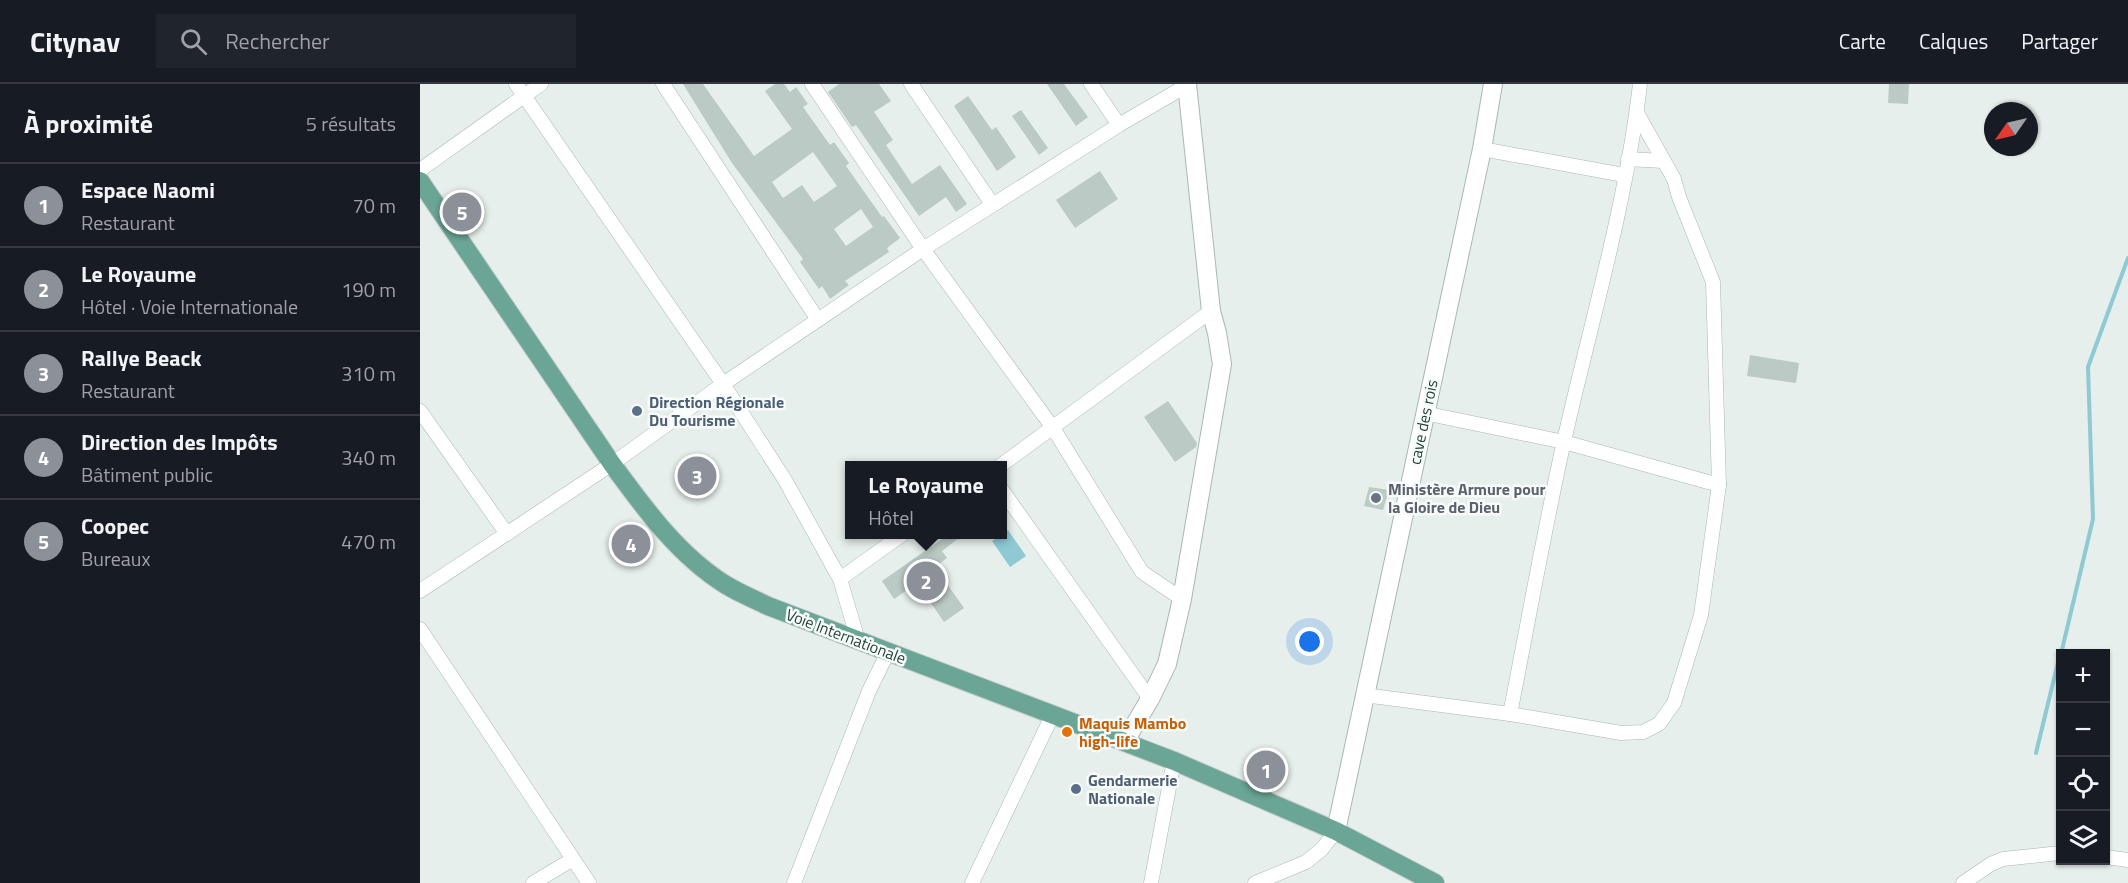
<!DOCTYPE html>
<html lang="fr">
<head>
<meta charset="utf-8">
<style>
	:root { --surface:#171b24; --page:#20242c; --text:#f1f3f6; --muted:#9ea1a6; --line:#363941; --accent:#8c9099 }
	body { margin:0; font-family:"Titillium Web",sans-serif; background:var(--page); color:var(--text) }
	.controls { position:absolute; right:18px; bottom:18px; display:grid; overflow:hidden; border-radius:0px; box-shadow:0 2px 4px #0004 }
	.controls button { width:54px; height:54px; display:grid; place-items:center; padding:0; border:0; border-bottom:2px solid var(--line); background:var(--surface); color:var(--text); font:30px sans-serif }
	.compass { position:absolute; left:1564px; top:18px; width:54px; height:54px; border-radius:50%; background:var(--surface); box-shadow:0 2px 4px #0004; rotate:236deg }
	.you { position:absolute; left:890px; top:558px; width:21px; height:21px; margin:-15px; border:4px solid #fff; border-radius:50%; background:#1a73e8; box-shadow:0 0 0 9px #1a73e833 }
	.badge { display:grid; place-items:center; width:39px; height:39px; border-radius:50%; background:var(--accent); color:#fff; font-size:20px; font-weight:700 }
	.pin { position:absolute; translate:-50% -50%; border:3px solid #fff; box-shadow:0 2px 6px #0006 }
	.popup { position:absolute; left:425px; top:377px; width:162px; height:78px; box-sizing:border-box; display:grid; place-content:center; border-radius:0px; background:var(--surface); filter:drop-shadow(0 2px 4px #0005); font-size:20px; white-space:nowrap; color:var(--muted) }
	.popup b { font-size:22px; color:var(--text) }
	.popup::after { content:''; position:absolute; left:50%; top:100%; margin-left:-12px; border:12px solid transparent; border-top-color:var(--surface) }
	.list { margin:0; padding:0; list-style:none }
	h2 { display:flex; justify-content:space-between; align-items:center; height:78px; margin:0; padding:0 24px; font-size:26px }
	h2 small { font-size:20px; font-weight:400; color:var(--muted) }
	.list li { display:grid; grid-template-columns:39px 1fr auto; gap:18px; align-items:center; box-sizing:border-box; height:84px; padding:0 24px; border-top:2px solid var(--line) }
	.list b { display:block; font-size:22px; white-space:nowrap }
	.list p { margin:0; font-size:20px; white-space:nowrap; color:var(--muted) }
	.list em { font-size:20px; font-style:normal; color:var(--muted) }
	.icon { flex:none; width:33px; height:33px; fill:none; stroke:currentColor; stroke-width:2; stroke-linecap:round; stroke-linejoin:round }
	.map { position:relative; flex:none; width:1708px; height:799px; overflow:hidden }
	header { display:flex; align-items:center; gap:36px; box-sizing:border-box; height:84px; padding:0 30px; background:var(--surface); border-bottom:2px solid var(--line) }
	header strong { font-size:28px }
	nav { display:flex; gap:33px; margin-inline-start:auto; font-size:21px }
	.search { width:420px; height:54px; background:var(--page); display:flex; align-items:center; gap:15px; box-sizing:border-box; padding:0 21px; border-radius:0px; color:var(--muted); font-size:22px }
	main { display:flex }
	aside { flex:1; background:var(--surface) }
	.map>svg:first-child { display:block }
	.water { fill:#8ec9d4 }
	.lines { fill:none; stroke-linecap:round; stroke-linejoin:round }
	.stream { stroke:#8ec9d4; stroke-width:4 }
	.building { fill:#bbcac4; fill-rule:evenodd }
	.minor-casing { stroke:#a8b8b2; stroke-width:15 }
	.tertiary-casing { stroke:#a8b8b2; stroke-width:20 }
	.primary-casing { stroke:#c2cac8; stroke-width:20 }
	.minor { stroke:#fff; stroke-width:14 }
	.tertiary { stroke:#fff; stroke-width:18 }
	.primary { stroke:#6aa596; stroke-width:18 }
	.service-dot { fill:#5c6f8a; stroke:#f7fbf9; stroke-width:2 }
	.worship-dot { fill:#6b7280; stroke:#f7fbf9; stroke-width:2 }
	.food-dot { fill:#e8710a; stroke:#f7fbf9; stroke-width:2 }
	.labels { text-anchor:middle; stroke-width:5; stroke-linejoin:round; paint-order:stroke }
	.service-label { font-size:16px; font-weight:bold; fill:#4e5e75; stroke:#f7fbf9; text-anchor:start }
	.street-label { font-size:16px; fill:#24423a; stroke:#f7fbf9 }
	.worship-label { font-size:16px; font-weight:bold; fill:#5b616d; stroke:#f7fbf9; text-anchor:start }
	.food-label { font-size:16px; font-weight:bold; fill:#c56008; stroke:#f7fbf9; text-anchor:start }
</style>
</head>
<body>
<header>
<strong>Citynav</strong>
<div class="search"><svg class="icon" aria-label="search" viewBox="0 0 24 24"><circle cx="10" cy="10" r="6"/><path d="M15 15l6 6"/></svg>Rechercher</div>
<nav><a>Carte</a><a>Calques</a><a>Partager</a></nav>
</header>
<main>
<aside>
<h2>À proximité<small>5 résultats</small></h2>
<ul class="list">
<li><span class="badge">1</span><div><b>Espace Naomi</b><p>Restaurant</p></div><em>70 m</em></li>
<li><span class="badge">2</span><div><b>Le Royaume</b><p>Hôtel · Voie Internationale</p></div><em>190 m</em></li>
<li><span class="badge">3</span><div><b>Rallye Beack</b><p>Restaurant</p></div><em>310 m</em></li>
<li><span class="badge">4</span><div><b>Direction des Impôts</b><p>Bâtiment public</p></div><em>340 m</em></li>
<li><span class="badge">5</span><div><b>Coopec</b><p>Bureaux</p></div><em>470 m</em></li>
</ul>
</aside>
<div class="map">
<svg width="1708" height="799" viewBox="0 0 1708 799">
	<rect width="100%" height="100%" fill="#e6efeb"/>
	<path class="water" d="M588 446 606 472 590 483 572 457Z"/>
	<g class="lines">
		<g class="stream">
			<path d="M1641 570 1673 435 1668 283 1708 174"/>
			<path d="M1616 669 1640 570"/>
		</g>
	</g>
	<g class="building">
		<path d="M263 0H283L334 72 372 45 345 7 355 0H364L370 8 376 3 388 20 383 23 410 61 414 58 429 79 426 82 462 133 464 132 480 154 467 164 469 168 425 197 429 201 410 215 402 202 399 205 380 178 383 175 312 79ZM393 68 417 102 394 118 382 101 363 114 352 98ZM441 125 453 143 426 162 414 145Z"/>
		<path d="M419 0H459L471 17 454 28 473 56 466 61 492 100 520 81 547 120 536 128 526 113 499 132 436 41 432 43 408 8Z"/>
		<path d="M627 0H644L668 33 656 42Z"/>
		<path d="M1469 0H1489L1488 20 1468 19Z"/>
		<path d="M548 12 572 46 576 43 596 73 577 87 534 22Z"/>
		<path d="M601 26 628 64 619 71 592 32Z"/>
		<path d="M680 87 698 115 655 144 636 116Z"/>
		<path d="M1330 271 1379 279 1376 299 1327 292Z"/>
		<path d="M748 317 777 359 776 363 755 378 724 333Z"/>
		<path d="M949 403 969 406 963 426 944 422Z"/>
		<path d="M519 450H544L522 467 527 474 515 483 544 524 524 538 497 499 474 515 462 497 522 455Z"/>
	</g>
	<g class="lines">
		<g class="minor-casing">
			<g id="minor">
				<path d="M96 0 303 300 365 396 420 495 438 556"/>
				<path d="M243 0 398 236"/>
				<path d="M392 0 503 165 633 344 722 488 762 515"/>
				<path d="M491 0 572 120"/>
				<path d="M671 0 699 41"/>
				<path d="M1062 65 1204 91"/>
				<path d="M1208 75 1243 77"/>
				<path d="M0 86 121 0"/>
				<path d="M0 327 87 450"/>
				<path d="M1004 329 1144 358 1299 401"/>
				<path d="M580 382 791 227"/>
				<path d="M582 406 730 615"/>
				<path d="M420 495 483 450"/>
				<path d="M0 507 192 380 303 300 503 165 699 41 766 2"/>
				<path d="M0 545 169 799"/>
				<path d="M944 611 1090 630 1201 649 1223 648 1239 640 1254 619 1281 531 1299 401 1293 198 1259 113 1254 95 1217 29"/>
				<path d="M1090 630C1108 539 1124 447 1144 357 1171 238 1206 121 1220 0"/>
				<path d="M1686 773 1708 776"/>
				<path d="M113 799 153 775"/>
				<path d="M374 799 449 607 468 568"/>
				<path d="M552 799 633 630"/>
				<path d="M731 799 754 677"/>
				<path d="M835 799 886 778 902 765 916 747"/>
				<path d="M1543 799 1571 780 1583 775 1640 769"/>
			</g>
		</g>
		<g class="tertiary-casing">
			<g id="tertiary">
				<path d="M705 657 730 615 747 580 762 515 802 280 797 249 791 227 767 0"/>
				<path d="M916 747 1062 65 1073 0"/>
			</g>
		</g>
		<g class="primary-casing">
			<path id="primary" d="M0 97 192 380C224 424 259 472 306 501 319 509 334 515 348 522L754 677 916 747 1015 799"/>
		</g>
		<use href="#minor" class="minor"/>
		<use href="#tertiary" class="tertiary"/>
		<use href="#primary" class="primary"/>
	</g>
	<g class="service-dot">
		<circle cx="217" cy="327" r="6"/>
		<circle cx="656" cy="705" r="6"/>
	</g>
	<circle class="worship-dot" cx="956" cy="414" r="6"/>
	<circle class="food-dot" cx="647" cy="648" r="6"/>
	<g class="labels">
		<g class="service-label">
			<text x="229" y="324">Direction Régionale<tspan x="229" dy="18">Du Tourisme</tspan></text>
			<text x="668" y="702">Gendarmerie<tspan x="668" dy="18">Nationale</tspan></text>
		</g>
		<g class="street-label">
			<text transform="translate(1003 338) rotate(-78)" y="6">cave des rois</text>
			<text transform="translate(426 552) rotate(21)" y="6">Voie Internationale</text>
		</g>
		<g class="worship-label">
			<text x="968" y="411">Ministère Armure pour<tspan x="968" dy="18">la Gloire de Dieu</tspan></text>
		</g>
		<g class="food-label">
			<text x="659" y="645">Maquis Mambo<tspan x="659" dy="18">high-life</tspan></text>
		</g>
	</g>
</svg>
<div class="controls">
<button>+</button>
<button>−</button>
<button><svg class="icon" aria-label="locate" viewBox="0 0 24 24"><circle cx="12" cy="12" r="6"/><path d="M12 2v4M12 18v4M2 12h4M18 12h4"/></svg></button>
<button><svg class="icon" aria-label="layers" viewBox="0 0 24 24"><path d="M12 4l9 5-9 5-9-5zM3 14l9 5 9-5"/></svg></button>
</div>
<svg class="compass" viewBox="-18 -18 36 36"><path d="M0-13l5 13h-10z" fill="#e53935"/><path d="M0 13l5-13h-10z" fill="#9ea1a6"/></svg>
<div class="you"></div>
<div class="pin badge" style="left:846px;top:686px">1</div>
<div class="pin badge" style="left:506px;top:497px">2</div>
<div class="popup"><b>Le Royaume</b>Hôtel</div>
<div class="pin badge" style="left:277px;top:392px">3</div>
<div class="pin badge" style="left:211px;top:460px">4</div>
<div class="pin badge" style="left:42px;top:128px">5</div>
</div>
</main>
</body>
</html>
